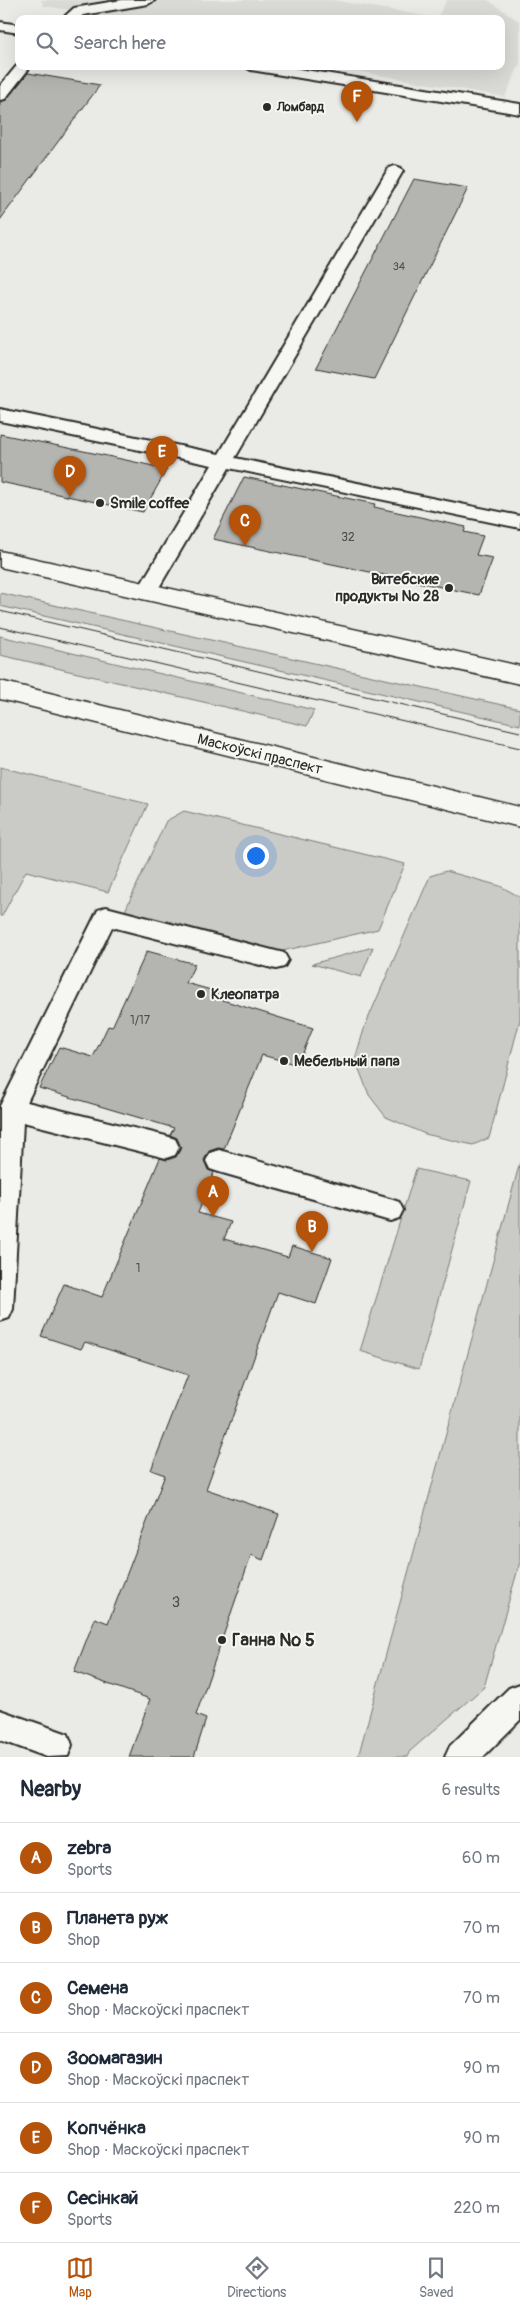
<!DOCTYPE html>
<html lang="en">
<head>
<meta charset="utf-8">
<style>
	:root { --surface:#fff; --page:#f6f6f7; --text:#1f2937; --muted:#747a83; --line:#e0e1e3; --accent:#b45309 }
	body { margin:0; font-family:Pangolin,sans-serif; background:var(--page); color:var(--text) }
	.you { position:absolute; left:255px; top:855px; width:18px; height:18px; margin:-12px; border:4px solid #fff; border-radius:50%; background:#1a73e8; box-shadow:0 0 0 8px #1a73e833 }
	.badge { display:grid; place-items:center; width:32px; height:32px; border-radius:50%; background:var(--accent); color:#fff; font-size:16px; font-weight:700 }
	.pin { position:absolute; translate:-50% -41px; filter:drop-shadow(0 1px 2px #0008) }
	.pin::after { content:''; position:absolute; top:26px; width:18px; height:15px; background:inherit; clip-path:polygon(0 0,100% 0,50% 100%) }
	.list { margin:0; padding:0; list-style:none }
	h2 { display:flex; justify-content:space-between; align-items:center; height:65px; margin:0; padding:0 20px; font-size:21px }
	h2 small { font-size:16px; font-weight:400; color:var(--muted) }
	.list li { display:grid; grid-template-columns:32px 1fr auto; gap:15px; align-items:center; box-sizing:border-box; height:70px; padding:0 20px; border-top:1px solid var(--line) }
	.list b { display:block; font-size:19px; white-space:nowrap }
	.list p { margin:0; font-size:16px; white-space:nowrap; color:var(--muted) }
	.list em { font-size:16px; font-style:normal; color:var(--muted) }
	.icon { flex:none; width:28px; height:28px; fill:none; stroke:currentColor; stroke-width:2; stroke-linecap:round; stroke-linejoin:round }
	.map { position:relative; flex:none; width:520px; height:1757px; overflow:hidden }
	.search { position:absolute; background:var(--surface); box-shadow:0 5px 20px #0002; left:15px; right:15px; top:15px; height:55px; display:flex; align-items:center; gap:12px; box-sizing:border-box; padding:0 18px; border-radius:10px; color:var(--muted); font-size:19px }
	.sheet { height:485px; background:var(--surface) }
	nav { display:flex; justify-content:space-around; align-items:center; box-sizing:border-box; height:70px; border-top:1px solid var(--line); background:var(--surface); font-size:14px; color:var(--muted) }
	nav a { display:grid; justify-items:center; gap:2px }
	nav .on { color:var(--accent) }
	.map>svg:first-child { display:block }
	.built { fill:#dadad6 }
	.green { fill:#cacac7; stroke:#7a7a79 }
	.building { fill:#b4b4b1; stroke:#2b2b2b }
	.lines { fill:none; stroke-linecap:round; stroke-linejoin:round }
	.lane-casing { stroke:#2b2b2b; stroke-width:4 }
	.primary-casing { stroke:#2b2b2b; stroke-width:3 }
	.lane { fill:#f6f6f2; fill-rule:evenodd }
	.primary { fill:#f6f6f2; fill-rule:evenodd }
	.tram { stroke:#2b2b2b; stroke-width:1 }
	.poi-dot { fill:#2b2b2b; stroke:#f6f6f2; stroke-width:2 }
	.labels { text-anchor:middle; stroke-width:4; stroke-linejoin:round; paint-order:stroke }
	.far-number-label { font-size:11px; fill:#4d4d4c }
	.far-poi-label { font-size:12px; font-weight:bold; fill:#2b2b2b; stroke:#f6f6f2; text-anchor:start }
	.number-label { font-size:12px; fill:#4d4d4c }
	.poi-label { font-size:15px; font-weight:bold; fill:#2b2b2b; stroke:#f6f6f2; text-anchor:start }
	.street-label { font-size:15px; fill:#2b2b2b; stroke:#f6f6f2 }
	.near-number-label { font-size:15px; fill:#4d4d4c }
	.near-poi-label { font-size:18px; font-weight:bold; fill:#2b2b2b; stroke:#f6f6f2; text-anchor:start }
</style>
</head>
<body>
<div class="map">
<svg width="520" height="1757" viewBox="0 0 520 1757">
	<rect width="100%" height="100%" fill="#eaeae6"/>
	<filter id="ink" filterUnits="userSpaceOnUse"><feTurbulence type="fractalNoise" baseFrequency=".02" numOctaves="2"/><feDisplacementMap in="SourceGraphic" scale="10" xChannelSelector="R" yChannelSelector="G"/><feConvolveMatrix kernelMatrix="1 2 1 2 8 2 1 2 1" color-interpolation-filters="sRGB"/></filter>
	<g filter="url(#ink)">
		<path class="built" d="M41 0H332L437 18 447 0H488L520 22V63L505 97 327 66H501V19H80L84 12 44 6Z"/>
		<g class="green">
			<path d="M0 593 520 709V725L0 606Z"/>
			<path d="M0 636 314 710 307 726 0 655Z"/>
			<path d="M0 767 148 804 108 892 26 871 2 916H0Z"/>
			<path d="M184 811 405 864 378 929 278 952 124 913 166 821Z"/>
			<path d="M446 871 500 886 520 897V1020L489 1138 473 1145 425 1134 386 1117 369 1095 355 1059 365 1026 430 876Z"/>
			<path d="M373 947 361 977 312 964Z"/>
			<path d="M520 1162V1562L484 1687 409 1752 408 1757H358Z"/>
			<path d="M416 1169 471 1181 419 1369 360 1351Z"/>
		</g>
		<g class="building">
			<path d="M28 73 100 85 0 220V102L6 100Z"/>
			<path d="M414 179 468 188 374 379 316 368Z"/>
			<path d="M0 434 98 454 167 469 143 512 0 482Z"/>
			<path d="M244 477 375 504 374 507 466 527 464 532 483 536 476 555 493 558 479 595 213 539Z"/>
			<path d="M147 951 195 964 186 983 218 992 216 998 313 1028 298 1065 262 1055 224 1149 218 1148 209 1151 204 1160 208 1170 214 1172 198 1213 231 1222 224 1239 288 1257 292 1246 332 1258 316 1304 278 1292 206 1489 279 1514 263 1560 251 1555 196 1715 206 1719 194 1757H129L150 1699 74 1672 95 1618 108 1623 165 1475 151 1470 188 1375 85 1342 81 1349 41 1336 64 1284 102 1297 160 1158 167 1160 176 1157 181 1148 177 1138 170 1135 174 1128 39 1088 59 1047 93 1057 108 1026 112 1027Z"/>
		</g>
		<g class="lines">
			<g class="lane-casing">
				<g id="lane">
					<path d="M122 0H155L148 4 83 15 78 19H62L74 8Z"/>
					<path d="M0 22 19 25V33L0 30Z"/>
					<path d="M19 63V66H31L5 99 0 100V86Z"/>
					<path d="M244 66H280L520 104V114L251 70Z"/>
					<path d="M395 166 401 168 403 171 235 458 520 516V528L229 468 154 596 147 598 140 596 137 591 212 465 0 421V409L219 454 387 171 389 168Z"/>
					<path d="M106 907 276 951 284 953 288 960 284 967 276 969 112 927 27 1102 166 1136 175 1139 179 1147 175 1155 166 1158 23 1122 13 1309 9 1318 0 1321V1106L98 910Z"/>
					<path d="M219 1150 390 1199 399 1202 403 1210 399 1218 390 1221 219 1172 210 1169 206 1161 210 1153Z"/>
					<path d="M520 1684V1720L483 1757H445L450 1746 509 1688Z"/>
					<path d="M0 1710 68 1734 72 1745 68 1756 47 1757 0 1740Z"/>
				</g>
			</g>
			<g class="primary-casing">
				<g id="primary">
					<path d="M0 551 520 666V684L0 567Z"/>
					<path d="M0 681 520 807V827L0 699Z"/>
				</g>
			</g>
			<use href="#lane" class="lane"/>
			<use href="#primary" class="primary"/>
			<g class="tram">
				<path d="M0 611 520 732"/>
				<path d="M0 627 520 748"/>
			</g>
		</g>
	</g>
	<g class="poi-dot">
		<circle cx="267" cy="107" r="5"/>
		<circle cx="100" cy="503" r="5"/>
		<circle cx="449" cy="588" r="5"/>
		<circle cx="201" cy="994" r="5"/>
		<circle cx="284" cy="1061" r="5"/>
		<circle cx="222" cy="1640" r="5"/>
	</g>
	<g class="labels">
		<g class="far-number-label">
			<text x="399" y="270">34</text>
		</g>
		<g class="far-poi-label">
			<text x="277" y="111">Ломбард</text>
		</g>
		<g class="number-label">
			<text x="348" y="541">32</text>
			<text x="140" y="1024">1/17</text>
			<text x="138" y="1272">1</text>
		</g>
		<g class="poi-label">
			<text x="110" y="508">Smile coffee</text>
			<text x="439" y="584" text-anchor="end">Витебские<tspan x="439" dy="17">продукты № 28</tspan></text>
			<text x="211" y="999">Клеопатра</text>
			<text x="294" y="1066">Мебельный папа</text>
		</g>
		<g class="street-label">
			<text transform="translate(260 754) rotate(14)" y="5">Маскоўскі праспект</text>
		</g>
		<g class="near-number-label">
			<text x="176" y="1607">3</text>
		</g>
		<g class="near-poi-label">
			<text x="232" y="1646">Ганна № 5</text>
		</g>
	</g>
</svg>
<div class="you"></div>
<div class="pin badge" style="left:213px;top:1217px">A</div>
<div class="pin badge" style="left:312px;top:1252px">B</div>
<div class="pin badge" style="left:245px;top:546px">C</div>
<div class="pin badge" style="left:70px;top:497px">D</div>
<div class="pin badge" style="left:162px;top:477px">E</div>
<div class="pin badge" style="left:357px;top:122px">F</div>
<div class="search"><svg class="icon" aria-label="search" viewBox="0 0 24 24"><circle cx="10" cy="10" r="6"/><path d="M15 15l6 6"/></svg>Search here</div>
</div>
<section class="sheet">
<h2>Nearby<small>6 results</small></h2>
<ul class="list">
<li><span class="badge">A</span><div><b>zebra</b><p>Sports</p></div><em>60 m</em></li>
<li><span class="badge">B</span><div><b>Планета руж</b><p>Shop</p></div><em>70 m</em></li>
<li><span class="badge">C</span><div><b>Семена</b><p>Shop · Маскоўскі праспект</p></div><em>70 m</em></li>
<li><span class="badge">D</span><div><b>Зоомагазин</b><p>Shop · Маскоўскі праспект</p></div><em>90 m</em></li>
<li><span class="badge">E</span><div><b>Копчёнка</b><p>Shop · Маскоўскі праспект</p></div><em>90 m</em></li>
<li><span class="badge">F</span><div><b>Сесінкай</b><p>Sports</p></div><em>220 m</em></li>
</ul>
</section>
<nav>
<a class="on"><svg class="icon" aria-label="map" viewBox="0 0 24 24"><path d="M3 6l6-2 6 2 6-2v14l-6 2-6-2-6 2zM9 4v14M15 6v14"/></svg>Map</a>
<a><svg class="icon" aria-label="directions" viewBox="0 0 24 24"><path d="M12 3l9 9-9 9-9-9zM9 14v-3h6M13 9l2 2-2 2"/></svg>Directions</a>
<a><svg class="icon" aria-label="saved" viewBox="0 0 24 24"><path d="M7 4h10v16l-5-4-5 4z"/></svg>Saved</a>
</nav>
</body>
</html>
